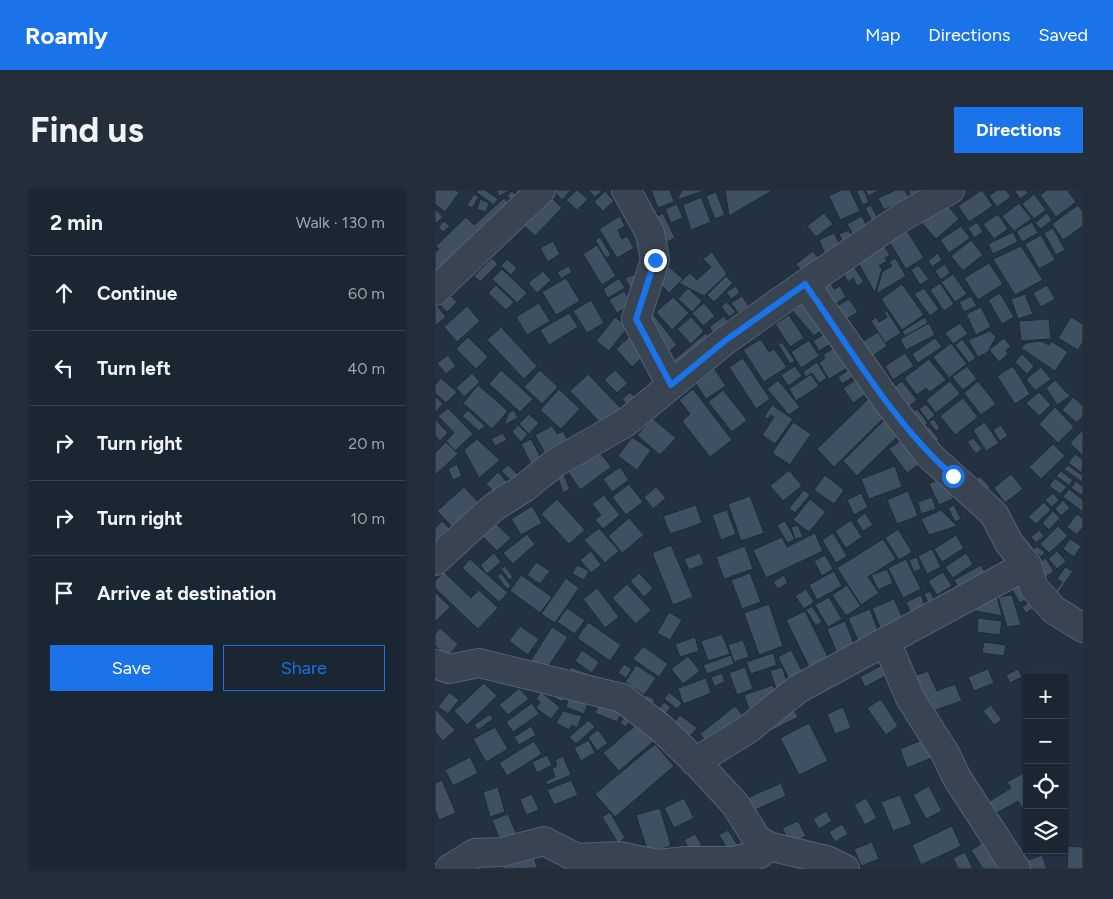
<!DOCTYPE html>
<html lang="en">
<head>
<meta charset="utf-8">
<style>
	:root { --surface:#1a2632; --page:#232e3a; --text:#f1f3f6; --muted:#9fa5ac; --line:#38434d; --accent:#1a73e8 }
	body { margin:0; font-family:Figtree,sans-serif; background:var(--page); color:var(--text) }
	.controls { position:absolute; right:15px; bottom:15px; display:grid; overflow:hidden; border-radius:0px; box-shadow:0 1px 4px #0004 }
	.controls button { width:45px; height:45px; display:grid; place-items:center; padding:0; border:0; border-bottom:1px solid var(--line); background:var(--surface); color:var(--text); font:25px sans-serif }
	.stop { position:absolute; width:15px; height:15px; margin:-11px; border:4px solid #1a73e8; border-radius:50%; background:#fff }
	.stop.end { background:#1a73e8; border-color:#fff; box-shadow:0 1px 5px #0008 }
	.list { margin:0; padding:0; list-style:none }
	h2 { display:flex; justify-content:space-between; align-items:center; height:65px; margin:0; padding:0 20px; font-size:21px }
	h2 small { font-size:16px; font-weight:400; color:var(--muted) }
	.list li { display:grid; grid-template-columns:32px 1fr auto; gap:15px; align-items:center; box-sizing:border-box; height:75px; padding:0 20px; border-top:1px solid var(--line) }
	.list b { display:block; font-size:19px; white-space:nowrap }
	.list em { font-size:16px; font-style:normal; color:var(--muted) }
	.actions { display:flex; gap:10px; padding:15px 20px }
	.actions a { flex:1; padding:11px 0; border:1px solid var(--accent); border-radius:0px; text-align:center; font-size:18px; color:var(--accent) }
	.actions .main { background:var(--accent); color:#fff }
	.icon { flex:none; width:28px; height:28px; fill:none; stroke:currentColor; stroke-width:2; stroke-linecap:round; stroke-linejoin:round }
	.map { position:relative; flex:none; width:648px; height:679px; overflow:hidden; border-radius:0px }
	header { display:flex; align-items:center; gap:30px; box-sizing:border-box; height:70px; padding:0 25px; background:var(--accent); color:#fff }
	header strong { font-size:24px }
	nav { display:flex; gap:28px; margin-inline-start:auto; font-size:18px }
	.intro { display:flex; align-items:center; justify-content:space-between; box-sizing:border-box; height:120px; padding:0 30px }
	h1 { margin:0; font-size:35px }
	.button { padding:12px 22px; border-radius:0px; background:var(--accent); color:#fff; font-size:18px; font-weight:700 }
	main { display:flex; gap:30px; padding:0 30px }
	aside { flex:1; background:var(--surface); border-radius:0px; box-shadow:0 1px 4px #0004 }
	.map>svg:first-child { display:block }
	.building { fill:#3f5062; stroke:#1e2b39 }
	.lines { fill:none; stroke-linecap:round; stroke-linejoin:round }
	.minor-casing { stroke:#55626f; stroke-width:30 }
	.minor { stroke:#384452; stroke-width:28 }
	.route { stroke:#1a73e8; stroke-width:6 }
</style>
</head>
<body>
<header>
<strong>Roamly</strong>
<nav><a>Map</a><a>Directions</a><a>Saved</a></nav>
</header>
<div class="intro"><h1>Find us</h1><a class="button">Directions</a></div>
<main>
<aside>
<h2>2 min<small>Walk · 130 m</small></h2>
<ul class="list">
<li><svg class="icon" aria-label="ahead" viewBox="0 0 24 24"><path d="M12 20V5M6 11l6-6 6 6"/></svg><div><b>Continue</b></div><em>60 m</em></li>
<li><svg class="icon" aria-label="left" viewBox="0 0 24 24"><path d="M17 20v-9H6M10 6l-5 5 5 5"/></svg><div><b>Turn left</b></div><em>40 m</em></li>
<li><svg class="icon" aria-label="right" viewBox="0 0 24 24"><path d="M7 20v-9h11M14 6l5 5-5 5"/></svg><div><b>Turn right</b></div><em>20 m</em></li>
<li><svg class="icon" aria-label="right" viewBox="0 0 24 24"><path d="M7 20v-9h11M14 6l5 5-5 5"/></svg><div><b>Turn right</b></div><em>10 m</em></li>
<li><svg class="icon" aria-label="arrive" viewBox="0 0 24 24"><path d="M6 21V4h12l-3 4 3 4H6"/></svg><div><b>Arrive at destination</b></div></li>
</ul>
<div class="actions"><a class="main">Save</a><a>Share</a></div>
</aside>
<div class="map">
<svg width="648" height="679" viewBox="0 0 648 679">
	<rect width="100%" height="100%" fill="#233242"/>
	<g class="building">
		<path d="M0 0H21L24 3 10 22 0 14Z"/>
		<path d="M43 0H50L63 9 59 15 41 2Z"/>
		<path d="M61 0H74V1L64 6Z"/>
		<path d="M118 0H136L127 10Z"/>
		<path d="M142 0 153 9 142 20 131 10Z"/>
		<path d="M153 0H168L160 7Z"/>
		<path d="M216 0H235L239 12 223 18Z"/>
		<path d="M247 0H271L242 10Z"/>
		<path d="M290 0H338L294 26Z"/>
		<path d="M406 0H415L425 21 405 30 394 6Z"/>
		<path d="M421 0H429L434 12 428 15Z"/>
		<path d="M430 0H446L433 6Z"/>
		<path d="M461 0H470L474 8 449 20 443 8Z"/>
		<path d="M473 0H486L489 6 478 11Z"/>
		<path d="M547 0 558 16 534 32 523 16Z"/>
		<path d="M562 0H571L576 7 562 17 554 6Z"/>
		<path d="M579 0H590L593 3 585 9Z"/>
		<path d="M612 0H632L641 12 621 27 605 5Z"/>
		<path d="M77 1 85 9 81 14 72 6Z"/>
		<path d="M170 1 179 11 168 21 159 12Z"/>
		<path d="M281 2 290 25 280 29 271 6Z"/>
		<path d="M39 4 44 7 37 18 32 15Z"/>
		<path d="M113 4 127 18 100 46 85 32Z"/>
		<path d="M599 4 611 20 599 29 587 14Z"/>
		<path d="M266 7 276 32 256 40 248 15Z"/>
		<path d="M69 8 82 22 0 91V63L4 59 1 56 31 27 39 35Z"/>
		<path d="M45 9 54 13 51 22 42 19Z"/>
		<path d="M510 12 524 29 501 49 486 32Z"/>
		<path d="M584 13 597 29 579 41 567 26Z"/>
		<path d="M242 14 248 28 236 33 230 19Z"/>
		<path d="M436 15 446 35 440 38 430 18Z"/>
		<path d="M643 15 648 22V36L628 50 617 34Z"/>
		<path d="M0 19 8 27 0 34Z"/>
		<path d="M228 23 240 48 218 59 206 35Z"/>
		<path d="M389 23 398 34 381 47 372 36Z"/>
		<path d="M612 23 617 30 606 39 600 33Z"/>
		<path d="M563 24 573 39 559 49 548 34Z"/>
		<path d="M185 26 190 36 183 40 187 49 192 46 199 58 182 68 164 39Z"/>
		<path d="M427 26 435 42 420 49 412 34Z"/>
		<path d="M9 31 15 36 8 42 3 37Z"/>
		<path d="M542 32 548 42 539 48 533 38Z"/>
		<path d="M597 32 603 43 587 52 581 41Z"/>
		<path d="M526 36 535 48 514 63 505 50Z"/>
		<path d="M618 38 630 60 621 65 609 43Z"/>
		<path d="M471 39 489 68 471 79 453 50Z"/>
		<path d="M414 40 420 54 410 58 404 44Z"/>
		<path d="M578 42 583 52 558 64 553 54Z"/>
		<path d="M399 43 407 59 391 66 384 50Z"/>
		<path d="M606 45 620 70 604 79 590 54Z"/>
		<path d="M165 47 176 65 171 68 160 50Z"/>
		<path d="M536 50 548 65 528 81 516 66Z"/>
		<path d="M118 51 125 64 113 72 105 58Z"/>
		<path d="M447 53 455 65 450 68 452 71 444 76 447 79 440 103 421 69Z"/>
		<path d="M162 55 181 86 167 95 148 64Z"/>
		<path d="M586 56 608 90 580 105 558 69Z"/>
		<path d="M378 61 388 75 371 87 361 74Z"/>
		<path d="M277 62 292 84 269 106 244 93 255 83 262 90 276 77 268 69Z"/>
		<path d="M503 63 507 70 497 77 493 71Z"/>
		<path d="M57 68 63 74 45 92 39 86Z"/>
		<path d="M460 68 471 86 441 104 447 82 457 76 454 72Z"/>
		<path d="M72 69 82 78 76 85 66 76Z"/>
		<path d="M416 72 429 92 422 96 418 88 413 92 408 83Z"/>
		<path d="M554 73 568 94 543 110 529 88Z"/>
		<path d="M510 74 515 83 506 90 500 81Z"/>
		<path d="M483 75 494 89 485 95 476 80Z"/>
		<path d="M134 76 137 82 126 89 122 82Z"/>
		<path d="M233 76 248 89 234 103 220 89Z"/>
		<path d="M67 79 92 103 82 113 57 89Z"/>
		<path d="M108 81 116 90 102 103 93 93Z"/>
		<path d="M201 84 205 93 195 98 190 88Z"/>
		<path d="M518 84 532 104 520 112 506 92Z"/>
		<path d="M291 86 298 93 279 112 272 105Z"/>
		<path d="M131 88 145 111 121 125 107 102Z"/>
		<path d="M184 88 190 98 173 108 168 99Z"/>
		<path d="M395 92 399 99 405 96 411 107 388 122 376 104Z"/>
		<path d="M505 93 519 114 509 121 495 100Z"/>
		<path d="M467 94 489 125 467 140 446 109Z"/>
		<path d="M61 95 79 112 71 120 53 103Z"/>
		<path d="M612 95 620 109 606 117 598 103Z"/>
		<path d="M301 96 305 103 296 109 291 102Z"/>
		<path d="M253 98 267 111 257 122 243 109Z"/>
		<path d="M489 98 504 119 495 126 479 104Z"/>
		<path d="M9 99 22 112 12 122 0 110Z"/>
		<path d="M189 101 197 114 182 123 174 110Z"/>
		<path d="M565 103 579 127 567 134 553 110Z"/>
		<path d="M590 104 598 124 583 129 576 109Z"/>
		<path d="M307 106 314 116 303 123 296 113Z"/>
		<path d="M536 106 542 116 529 122 524 112Z"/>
		<path d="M238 107 254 123 237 140 221 122Z"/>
		<path d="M370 109 392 136 379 146 357 120Z"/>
		<path d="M414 109 423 122 401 136 392 122Z"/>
		<path d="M156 110 169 133 152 143 138 121Z"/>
		<path d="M292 112 301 122 294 127 286 116Z"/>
		<path d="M0 113 11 127 0 136Z"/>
		<path d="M104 113 115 131 92 145 81 127Z"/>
		<path d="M269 113 280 126 268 136 257 123Z"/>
		<path d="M32 116 45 131 22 152 9 137Z"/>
		<path d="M546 117 556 137 541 145 531 124Z"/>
		<path d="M452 121 466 143 450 153 436 131 441 127 444 132 452 127 449 122Z"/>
		<path d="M134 123 143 137 114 155 105 140Z"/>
		<path d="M218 124 242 155 226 168 201 138Z"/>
		<path d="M354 125 369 148 355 157 340 134Z"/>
		<path d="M289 126 300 140 285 152 274 137Z"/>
		<path d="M180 127 193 137 174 161 161 151Z"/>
		<path d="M256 127 269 141 256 154 242 139Z"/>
		<path d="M490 127 493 133 470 146 467 141Z"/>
		<path d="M636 127 648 134V152L643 160 623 148Z"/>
		<path d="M614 129 616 149 586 151 584 131Z"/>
		<path d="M494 133 500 145 471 160 465 149Z"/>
		<path d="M525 133 533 144 518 154 510 143Z"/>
		<path d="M66 137 102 176 89 189 52 150Z"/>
		<path d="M395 140 402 150 384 161 378 151Z"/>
		<path d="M555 141 561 147 553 162 543 167 533 150Z"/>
		<path d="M443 142 452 156 432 170 422 155Z"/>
		<path d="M198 143 214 161 197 177 181 159Z"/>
		<path d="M271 143 280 154 239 188 230 177Z"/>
		<path d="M33 147 53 167 41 179 21 159Z"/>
		<path d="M500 148 507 157 483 173 477 164Z"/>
		<path d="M569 148 576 157 571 160 573 164 564 172 554 160Z"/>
		<path d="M326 149 334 162 339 159 352 177 329 192 308 160Z"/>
		<path d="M527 149 541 168 534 173 520 155Z"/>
		<path d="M374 150 384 166 366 178 356 162Z"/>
		<path d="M606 151 614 155 616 151 633 162 620 181 586 158 591 153Z"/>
		<path d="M347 152 360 171 355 174 343 154Z"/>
		<path d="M516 153 532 174 514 188 498 167Z"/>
		<path d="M404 154 417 175 394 189 384 173 390 168 388 165Z"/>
		<path d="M470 163 479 176 458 190 450 176Z"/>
		<path d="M587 164 599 176 592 184 580 172Z"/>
		<path d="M13 165 21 176 11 184 2 173Z"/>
		<path d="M308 168 335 209 321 219 294 177Z"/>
		<path d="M494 169 511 190 495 202 491 198 482 205 469 188Z"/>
		<path d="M382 172 392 188 384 193 377 183 371 187 368 182Z"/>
		<path d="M360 176 367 186 353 196 346 185Z"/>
		<path d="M532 176 542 189 528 200 517 187Z"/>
		<path d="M578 176 595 204 580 214 562 186Z"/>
		<path d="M606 177 616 189 600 201 591 189Z"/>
		<path d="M279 178 291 196 271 209 259 191Z"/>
		<path d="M416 178 421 185 407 194 403 187Z"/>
		<path d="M66 180 98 209 85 222 54 194Z"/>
		<path d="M105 180 123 197 107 214 89 197Z"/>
		<path d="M180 180 193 193 182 203 169 190Z"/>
		<path d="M37 183 45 192 29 207 21 198Z"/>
		<path d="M153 184 197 230 179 247 135 201Z"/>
		<path d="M376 184 384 196 361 211 354 199Z"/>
		<path d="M425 187 434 202 418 213 408 198Z"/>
		<path d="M6 188 22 202 11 213 0 203V195Z"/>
		<path d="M343 190 365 217 354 225 332 199Z"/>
		<path d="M620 190 635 206 622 215 611 198Z"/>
		<path d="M467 191 482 210 467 222 451 203Z"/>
		<path d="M515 191 525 204 501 223 491 210Z"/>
		<path d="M543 191 561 214 546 225 529 203Z"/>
		<path d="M43 195 73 221 57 239 28 213Z"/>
		<path d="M124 199 145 219 126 239 105 220Z"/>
		<path d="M258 199 297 250 275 267 247 231 255 224 244 210Z"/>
		<path d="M288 200 312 230 297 242 273 212Z"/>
		<path d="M195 202 206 214 198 221 187 209Z"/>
		<path d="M604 202 616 215 604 226 591 213Z"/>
		<path d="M0 206 8 214 0 223Z"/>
		<path d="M436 206 453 224 399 277 382 259Z"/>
		<path d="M638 207 648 216V226L642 233 627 220Z"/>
		<path d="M528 208 543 227 520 245 505 226Z"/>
		<path d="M491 214 500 225 493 231 484 219Z"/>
		<path d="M337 215 358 229 340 254 327 245 339 227 336 225 333 229 329 227Z"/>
		<path d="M620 217 639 237 623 253 604 234Z"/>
		<path d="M13 218 38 244 20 261 11 251 19 243 3 226Z"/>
		<path d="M482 219 493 233 482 242 471 228Z"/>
		<path d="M33 220 50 236 44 241 27 226Z"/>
		<path d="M79 220 83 228 69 235 74 222Z"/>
		<path d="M94 224 104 233 94 244 84 234Z"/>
		<path d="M217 228 241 248 225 265 202 245Z"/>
		<path d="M0 229 13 243 5 251 0 245Z"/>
		<path d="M450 229 465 244 422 286 408 271Z"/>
		<path d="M499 229 505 238 501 241 494 232Z"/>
		<path d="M358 232 376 244 355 275 337 263Z"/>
		<path d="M550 232 564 253 551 261 538 240Z"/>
		<path d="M83 235 93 244 86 252 77 242Z"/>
		<path d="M566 235 573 246 565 251 558 240Z"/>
		<path d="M117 236 122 244 128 241 135 254 117 276 100 245Z"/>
		<path d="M494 237 504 249 494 258 484 245Z"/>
		<path d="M648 240V266L635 253Z"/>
		<path d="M68 243 72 250 60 256 56 249Z"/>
		<path d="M197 247 216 260 202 280 183 266Z"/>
		<path d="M469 248 487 272 472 283 454 259Z"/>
		<path d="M538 248 547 259 541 264 532 252Z"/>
		<path d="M42 249 65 270 44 288 29 260Z"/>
		<path d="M96 249 106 268 96 274 86 254Z"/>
		<path d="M11 252 23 264 0 285V263Z"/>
		<path d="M618 254 630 266 606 289 594 277Z"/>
		<path d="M163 260 176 277 145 300 133 282Z"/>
		<path d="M640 264 648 270 647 283 633 273Z"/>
		<path d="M22 274 27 286 18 290 13 279Z"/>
		<path d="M73 275 90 291 84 298 66 281Z"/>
		<path d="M633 275 648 286 647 292 629 279Z"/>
		<path d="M460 276 467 297 434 309 426 289Z"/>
		<path d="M185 277 194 290 177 302 168 289Z"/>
		<path d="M354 280 367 296 348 311 335 296Z"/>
		<path d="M626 281 638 290 634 295 621 286Z"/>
		<path d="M63 282 78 299 66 309 51 294Z"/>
		<path d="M128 283 135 299 128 303 122 285Z"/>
		<path d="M576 284 588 299 570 313 559 298Z"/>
		<path d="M390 285 409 300 399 314 379 300Z"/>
		<path d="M545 286 555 297 539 312 529 300Z"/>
		<path d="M508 287 518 309 504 315 494 294Z"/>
		<path d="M620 288 632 297 625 304 614 296Z"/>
		<path d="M641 291 648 297V306L636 298Z"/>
		<path d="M194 294 208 312 191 325 177 307Z"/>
		<path d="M29 297 51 320 25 345 2 321Z"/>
		<path d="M221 297 231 308 218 319 209 307Z"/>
		<path d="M634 299 648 310V322L628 307Z"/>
		<path d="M369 300 375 305 360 323 354 318Z"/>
		<path d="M473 301 483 326 462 334 452 310Z"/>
		<path d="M426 303 433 317 419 325 412 310Z"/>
		<path d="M618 303 624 310 617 317 610 310Z"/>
		<path d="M169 305 185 325 168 339 160 330 166 325 157 314Z"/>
		<path d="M315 306 329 343 306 351 293 314Z"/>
		<path d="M497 307 501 319 486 324 483 312Z"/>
		<path d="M122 309 150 340 134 354 106 324Z"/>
		<path d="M375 309 391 322 374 342 358 330Z"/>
		<path d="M628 310 635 318 626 326 620 319Z"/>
		<path d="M609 312 616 320 601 334 593 327Z"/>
		<path d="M261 315 267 333 235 344 228 326Z"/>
		<path d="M519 315 526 329 520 332 513 318Z"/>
		<path d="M97 316 107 333 86 345 76 329Z"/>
		<path d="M292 320 301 344 286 350 277 325Z"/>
		<path d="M506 320 522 336 494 345 486 329Z"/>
		<path d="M618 321 625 328 614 340 607 333Z"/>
		<path d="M430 323 438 335 428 341 421 330Z"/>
		<path d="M642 324 648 328V337L642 345 632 337Z"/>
		<path d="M194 328 209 345 187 363 173 346Z"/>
		<path d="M416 330 427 347 411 358 400 341Z"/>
		<path d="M7 331 22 346 8 360 0 352V338Z"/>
		<path d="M350 331 360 349 352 353 342 335Z"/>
		<path d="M60 333 76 348 62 361 47 346Z"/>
		<path d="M363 335 368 347 360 349 356 337Z"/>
		<path d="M623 336 633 346 614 363 605 354Z"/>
		<path d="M164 338 184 361 170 373 149 350Z"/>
		<path d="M463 339 477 362 464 370 450 348Z"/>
		<path d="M604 340 609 346 601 353 596 347Z"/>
		<path d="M380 343 388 361 331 388 318 360 347 347 352 357Z"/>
		<path d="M398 343 412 366 401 373 387 350Z"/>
		<path d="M92 344 100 354 78 374 68 363Z"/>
		<path d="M521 345 529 358 507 372 499 359Z"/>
		<path d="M448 349 461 369 433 387 444 403 426 415 402 378Z"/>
		<path d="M635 349 646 356 639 367 628 359Z"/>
		<path d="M236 355 258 407 238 415 217 363Z"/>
		<path d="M310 356 318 379 289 389 281 367Z"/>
		<path d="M601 356 610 362 607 367 598 361Z"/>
		<path d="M497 359 506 377 492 384 483 366Z"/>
		<path d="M156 361 166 375 156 383 145 370Z"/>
		<path d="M622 361 631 371 622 379 613 369Z"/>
		<path d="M59 363 66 372 52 384 45 375Z"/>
		<path d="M265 363 269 374 254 380 249 369Z"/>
		<path d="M531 363 538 374 518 388 510 377Z"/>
		<path d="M390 365 398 379 387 386 379 371Z"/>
		<path d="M482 367 486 379 479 382 474 370Z"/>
		<path d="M611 368 619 382 604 390 596 377Z"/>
		<path d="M35 369 73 403 64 412 27 378Z"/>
		<path d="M471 369 486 399 468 408 453 378Z"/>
		<path d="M101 372 115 381 105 394 92 385Z"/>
		<path d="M142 375 154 381 149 390 137 384Z"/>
		<path d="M546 375 553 387 531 412 519 390Z"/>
		<path d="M70 376 78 387 74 390 66 379Z"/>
		<path d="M630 377 638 381 618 410 620 402 627 392 622 389Z"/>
		<path d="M452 379 458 393 443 400 436 385Z"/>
		<path d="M399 381 407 396 382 410 374 395Z"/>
		<path d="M9 382 36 408 44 400 63 418 43 439 0 398V391Z"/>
		<path d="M508 382 517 396 502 405 493 391Z"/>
		<path d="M66 383 76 396 72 399 62 386Z"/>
		<path d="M204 383 218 398 209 407 195 391Z"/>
		<path d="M315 383 326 412 307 419 296 390Z"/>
		<path d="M86 385 117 407 105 423 75 401Z"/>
		<path d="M349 385 353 393 343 399 338 392Z"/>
		<path d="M588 387 599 404 585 413 574 395Z"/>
		<path d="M131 388 144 398 120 433 106 424Z"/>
		<path d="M192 394 216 420 201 434 177 408Z"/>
		<path d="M412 395 426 416 411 426 397 405Z"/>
		<path d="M162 398 184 427 170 438 148 409Z"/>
		<path d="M371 399 379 412 369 419 360 406Z"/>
		<path d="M495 401 500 412 497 422 489 404Z"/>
		<path d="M0 402 15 417 0 432Z"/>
		<path d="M561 402 567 426 535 420Z"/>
		<path d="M486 405 493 423 478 429 471 412Z"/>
		<path d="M577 405 586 435 572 437 563 407Z"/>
		<path d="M394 407 407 429 393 437 380 415Z"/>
		<path d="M602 407 606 413 591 423 587 417Z"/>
		<path d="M459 409 470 433 447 442 437 418Z"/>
		<path d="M334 414 348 456 324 465 309 423Z"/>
		<path d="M377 416 387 432 381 436 371 420Z"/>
		<path d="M132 418 150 430 140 444 122 432Z"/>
		<path d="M435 419 445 446 425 455 413 428Z"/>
		<path d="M370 421 395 471 376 481 351 430Z"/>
		<path d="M234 422 247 430 235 450 222 443Z"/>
		<path d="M543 428 567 431 565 445 542 442Z"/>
		<path d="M410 431 421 459 403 466 392 439Z"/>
		<path d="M153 432 186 455 175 471 142 448Z"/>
		<path d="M85 436 104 449 93 465 74 451Z"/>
		<path d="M117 437 133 447 103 492 88 483Z"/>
		<path d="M5 438 23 454 13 467 0 456V444Z"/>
		<path d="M287 444 295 464 273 471 266 451Z"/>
		<path d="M260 447 264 461 245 467 240 454Z"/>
		<path d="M308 450 314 467 299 472 293 455Z"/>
		<path d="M549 452 571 455 569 466 547 463Z"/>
		<path d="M208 456 233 474 224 487 198 469Z"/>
		<path d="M147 460 164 472 157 483 140 471Z"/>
		<path d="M356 460 372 490 358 497 343 467Z"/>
		<path d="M338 463 342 475 316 484 311 472Z"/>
		<path d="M296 465 299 474 272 484 268 475Z"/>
		<path d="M253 466 265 481 248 494 236 479Z"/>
		<path d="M189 474 197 479 191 488 183 483Z"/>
		<path d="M201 475 221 488 209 505 190 492Z"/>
		<path d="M447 475 452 485 430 497 425 487Z"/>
		<path d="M136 477 157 485 154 494 132 486Z"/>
		<path d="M310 477 318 499 302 505 294 483Z"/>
		<path d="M347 477 354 497 342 501 335 481Z"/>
		<path d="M553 479 559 493 539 501 533 487Z"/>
		<path d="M583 479 587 487 575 493 571 485Z"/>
		<path d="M493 481 502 501 520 494 527 511 489 524 474 488Z"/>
		<path d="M287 483 290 492 279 496 276 487Z"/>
		<path d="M271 488 276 503 248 514 243 498Z"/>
		<path d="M49 493 62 506 32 535 19 521Z"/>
		<path d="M338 495 344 512 315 522 309 505Z"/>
		<path d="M84 498 94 509 73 525 64 515Z"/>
		<path d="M14 502 24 510 13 524 3 517Z"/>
		<path d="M106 502 125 517 116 529 101 518 105 512 101 509Z"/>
		<path d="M234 502 247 513 242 519 229 509Z"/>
		<path d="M135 504 154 509 149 524 131 517Z"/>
		<path d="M116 505 131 506 127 512Z"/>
		<path d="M212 505 220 510 210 525 202 520Z"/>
		<path d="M446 509 463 536 451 545 432 518Z"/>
		<path d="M165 510 188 519 182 532 160 523Z"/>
		<path d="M229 512 236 517 227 528 220 523Z"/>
		<path d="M97 513 104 524 78 542 71 532Z"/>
		<path d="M556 515 567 530 559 535 548 521Z"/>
		<path d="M300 516 313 532 278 560 265 544Z"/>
		<path d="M357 516 363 527 326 546Z"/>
		<path d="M408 517 416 538 400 544 392 524Z"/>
		<path d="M0 519 20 540 8 551 0 542Z"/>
		<path d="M128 521 147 526 142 538 137 535 134 540 121 533Z"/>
		<path d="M55 524 58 529 43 540 39 535Z"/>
		<path d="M191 524 197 527 191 537 185 533Z"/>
		<path d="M245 525 262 538 249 553 233 540Z"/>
		<path d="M154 530 160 537 141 554 134 547Z"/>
		<path d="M203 533 219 551 184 581 168 563Z"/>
		<path d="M374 533 393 571 364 585 345 548Z"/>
		<path d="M96 536 101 545 84 555 79 547Z"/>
		<path d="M60 537 73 559 51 572 38 549Z"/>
		<path d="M163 540 173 553 162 561 153 547Z"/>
		<path d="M492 548 499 567 472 578 465 559Z"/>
		<path d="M154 550 160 563 146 571 139 558Z"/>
		<path d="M99 551 107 564 72 586 64 573Z"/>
		<path d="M220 554 239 576 180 627 160 604Z"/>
		<path d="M112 565 117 575 102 583 97 572Z"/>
		<path d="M128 566 136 585 112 595 111 591 120 587 117 579 122 576 120 570Z"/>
		<path d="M35 567 43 583 18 596 10 580Z"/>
		<path d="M592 581V627L583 611 560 624 553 612 576 598 572 592Z"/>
		<path d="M7 590 21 623 4 630 0 619V593Z"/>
		<path d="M136 590 143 605 119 615 112 600Z"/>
		<path d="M629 592 635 609 629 611Z"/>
		<path d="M346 593 351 606 316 622 310 609Z"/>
		<path d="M494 596 507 621 491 629 478 605Z"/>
		<path d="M63 597 70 622 55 627 48 602Z"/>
		<path d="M97 604 104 620 91 625 85 609Z"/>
		<path d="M465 605 477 634 458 641 446 612Z"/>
		<path d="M249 608 259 628 239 638 229 618Z"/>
		<path d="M431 608 442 628 430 635 419 615Z"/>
		<path d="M225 618 236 656 213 663 201 625Z"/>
		<path d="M391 621 397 631 384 639 378 629Z"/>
		<path d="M175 622 190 648 183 653 167 627Z"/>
		<path d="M73 624 85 652 68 658 57 630Z"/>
		<path d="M363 631 371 646 355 654 347 638Z"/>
		<path d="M407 634 413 644 400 652 394 642Z"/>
		<path d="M517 636 526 656 486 675 477 655Z"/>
		<path d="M293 640 305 659 296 665 284 645Z"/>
		<path d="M260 644 267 655 255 661 249 650Z"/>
		<path d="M552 650 571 679H548L536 660Z"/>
		<path d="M437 652 444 669 426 676 419 659Z"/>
		<path d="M633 656 648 657V679H632Z"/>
		<path d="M98 660 102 678 69 679 66 668Z"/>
		<path d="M530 662 538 679H523L518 668Z"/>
		<path d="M607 665 612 679H593L590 671Z"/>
	</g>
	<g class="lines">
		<g class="minor-casing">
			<g id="minor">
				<path d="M191 0 215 43 220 70 201 129 236 195"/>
				<path d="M370 94 453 212 494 265 559 324 574 353 592 375 599 398 619 420 648 438"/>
				<path d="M0 101 106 0"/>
				<path d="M0 371 59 317 89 298 120 273 190 233 291 150 370 94 467 27 515 0"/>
				<path d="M451 451 475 508 510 563 522 588 581 679"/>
				<path d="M0 474 14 479 44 473 187 508 226 538 264 575 300 614 322 649 333 656 392 670 410 679"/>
				<path d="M260 572 312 540 363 499 592 375"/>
				<path d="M14 679 40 663 67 662 109 651 142 668 184 666 222 674 251 671H298L325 664 333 656"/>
			</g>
		</g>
		<use href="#minor" class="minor"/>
	</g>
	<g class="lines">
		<path class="route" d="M220 70 201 129 236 195 291 150 370 94C416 159 458 233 518 286"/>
	</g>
</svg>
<div class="controls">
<button>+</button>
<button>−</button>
<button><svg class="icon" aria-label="locate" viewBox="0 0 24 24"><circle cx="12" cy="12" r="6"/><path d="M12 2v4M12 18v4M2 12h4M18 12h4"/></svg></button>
<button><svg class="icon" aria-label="layers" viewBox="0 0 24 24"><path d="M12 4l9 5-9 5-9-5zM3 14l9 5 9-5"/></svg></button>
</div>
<div class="stop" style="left:518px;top:286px"></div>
<div class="stop end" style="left:220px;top:70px"></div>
</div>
</main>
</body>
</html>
